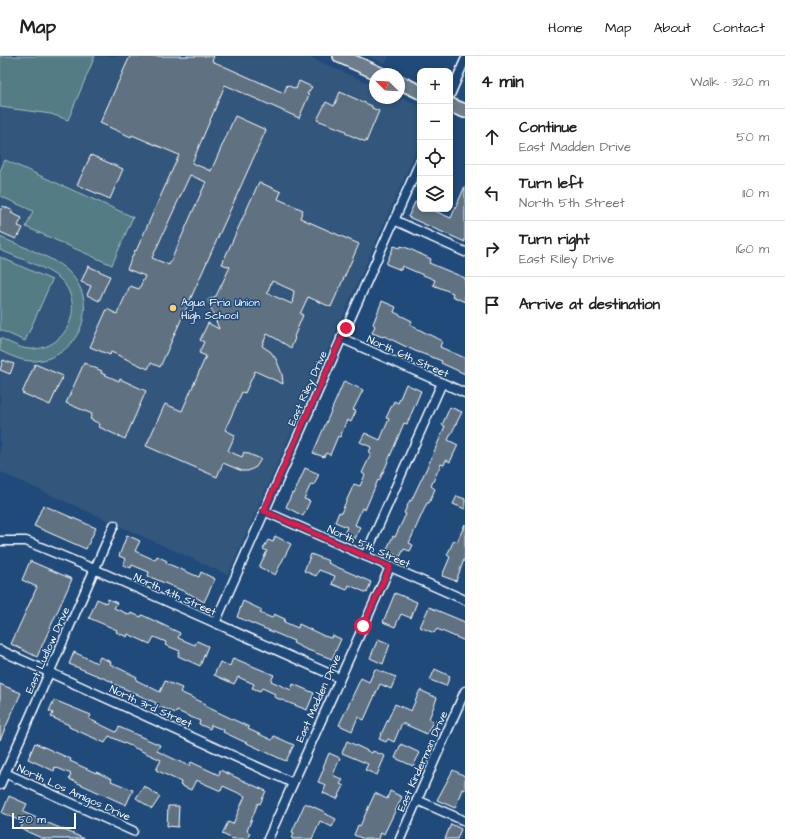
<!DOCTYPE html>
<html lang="en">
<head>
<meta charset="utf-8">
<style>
	:root { --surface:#fff; --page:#f6f6f6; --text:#202124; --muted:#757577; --line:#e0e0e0 }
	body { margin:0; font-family:"Architects Daughter",sans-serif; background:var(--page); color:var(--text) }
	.controls { position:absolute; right:12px; top:12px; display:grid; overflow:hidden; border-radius:8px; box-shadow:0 2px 6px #0003 }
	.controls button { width:36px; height:36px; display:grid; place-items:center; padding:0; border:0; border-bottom:1px solid var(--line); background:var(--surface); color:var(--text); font:20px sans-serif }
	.compass { position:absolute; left:369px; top:12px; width:36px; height:36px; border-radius:50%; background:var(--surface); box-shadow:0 2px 6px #0003; rotate:294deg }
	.scale { position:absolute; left:12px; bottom:10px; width:64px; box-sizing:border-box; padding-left:4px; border:2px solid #fff; border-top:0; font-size:11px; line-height:14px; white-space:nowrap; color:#fff; -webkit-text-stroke:3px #1f4a7a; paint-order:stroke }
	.stop { position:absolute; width:12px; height:12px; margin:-9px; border:3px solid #e11d48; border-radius:50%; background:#fff }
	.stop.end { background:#e11d48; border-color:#fff; box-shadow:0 1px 4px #0008 }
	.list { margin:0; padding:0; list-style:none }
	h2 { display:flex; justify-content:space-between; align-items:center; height:52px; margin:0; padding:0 16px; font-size:17px }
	h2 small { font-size:13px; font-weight:400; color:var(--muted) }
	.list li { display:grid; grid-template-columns:26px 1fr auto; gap:12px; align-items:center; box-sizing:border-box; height:56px; padding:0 16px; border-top:1px solid var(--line) }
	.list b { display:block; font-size:15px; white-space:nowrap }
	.list p { margin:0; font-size:13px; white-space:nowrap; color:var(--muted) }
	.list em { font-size:13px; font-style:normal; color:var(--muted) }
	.icon { flex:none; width:22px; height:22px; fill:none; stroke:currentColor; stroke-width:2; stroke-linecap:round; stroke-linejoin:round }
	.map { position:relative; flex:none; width:465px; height:783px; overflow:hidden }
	header { display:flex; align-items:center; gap:24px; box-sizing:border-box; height:56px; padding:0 20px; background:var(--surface); border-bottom:1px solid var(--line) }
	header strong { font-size:19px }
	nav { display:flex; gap:22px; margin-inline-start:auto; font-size:14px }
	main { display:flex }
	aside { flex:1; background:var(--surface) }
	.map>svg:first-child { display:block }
	.built { fill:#32567c }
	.green { fill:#537c84; stroke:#a9bec2 }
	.building { fill:#607281; stroke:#fff; fill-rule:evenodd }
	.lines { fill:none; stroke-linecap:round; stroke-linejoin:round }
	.minor-casing { stroke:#fff; stroke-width:11 }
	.primary-casing { stroke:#fff; stroke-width:16 }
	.minor { stroke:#1f4a7a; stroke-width:8 }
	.primary { stroke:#6d7d8c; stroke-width:13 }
	.route { stroke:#e11d48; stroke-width:5 }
	.poi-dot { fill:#ffd166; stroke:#1f4a7a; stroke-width:1.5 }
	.labels { text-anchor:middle; stroke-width:3; stroke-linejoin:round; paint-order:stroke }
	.poi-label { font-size:11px; fill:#fff; stroke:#1f4a7a; text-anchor:start }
	.street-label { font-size:11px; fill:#fff; stroke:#1f4a7a }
</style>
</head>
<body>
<header>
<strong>Map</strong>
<nav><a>Home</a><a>Map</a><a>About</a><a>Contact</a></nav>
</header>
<main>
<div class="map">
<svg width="465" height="783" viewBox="0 0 465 783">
	<rect width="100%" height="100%" fill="#1f4a7a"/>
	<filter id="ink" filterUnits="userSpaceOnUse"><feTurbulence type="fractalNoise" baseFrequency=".025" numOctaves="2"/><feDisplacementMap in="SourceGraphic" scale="8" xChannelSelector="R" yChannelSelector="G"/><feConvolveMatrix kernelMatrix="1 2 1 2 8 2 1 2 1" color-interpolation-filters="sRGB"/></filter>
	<g filter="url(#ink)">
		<g class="built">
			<path d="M0 0H307L375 30V42H399V40L420 50V87L228 519 0 416Z"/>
			<path d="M368 0H389L385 8Z"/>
		</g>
		<g class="green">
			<path d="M0 0H95L68 64 51 58 0 51Z"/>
			<path d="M5 104 133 161 112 209 26 171 33 155 0 140V115Z"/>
			<path d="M0 181C20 190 55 201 70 217 102 250 77 305 32 305 20 305 10 299 0 295V282C9 286 19 292 29 293 64 295 86 254 63 226 52 213 16 201 0 194Z"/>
			<path d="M0 201 52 224 25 285 0 274Z"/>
		</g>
		<g class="building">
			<path d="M130 0H214L212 5 284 37 287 29 296 33 299 25 312 31 307 38 309 39 299 62 225 29 192 107 211 115 235 60 266 74 160 311 151 307 148 313 111 296 110 299 90 291 107 253 117 258 130 230 139 233 145 220 127 213 135 194 136 195 179 99 132 79 131 81 100 67ZM190 119 206 126 169 209 152 202Z"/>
			<path d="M340 36 372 50V52L379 55 366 86 345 77 346 75 317 64 326 46 334 50Z"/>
			<path d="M91 99 123 113 110 143 77 129Z"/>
			<path d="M259 126 281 136 278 143 303 154 300 162 359 188 331 251 308 241 300 258 303 259 294 281 295 282 291 292 275 282 267 278 262 290 271 296 276 303 282 318 283 328 255 315 245 337 242 336 225 374 235 379 228 395 242 401 244 396 261 403 256 411 248 415H242L223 407 217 421 146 390 165 348 182 355 206 300 199 297 204 286 200 284 208 267 219 273 208 244 216 240 230 211 222 208ZM272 225 294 235 292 248 267 237Z"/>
			<path d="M465 130V186L408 161 415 146 420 149V153H430L451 162Z"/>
			<path d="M3 150 13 155 11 157 22 162 18 170 23 172 19 180 18 179 16 183 0 176V153H2Z"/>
			<path d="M394 190 400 192 401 190 410 193 431 203 429 207 465 222V246L452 240 453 237 433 229 435 224 402 210 401 214 386 208Z"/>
			<path d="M88 210 110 220 99 245 87 239 91 230 81 226Z"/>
			<path d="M382 245 396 251 394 256 412 265 410 269 442 285 440 291 465 302V318L441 307 442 305 415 295 384 280 383 281 372 277 375 270 373 268Z"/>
			<path d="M3 304 14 308 10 318 0 314Z"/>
			<path d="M84 307 102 315 101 317 119 325 120 323 146 335 125 383 99 371 100 368 90 363 92 358 66 347Z"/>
			<path d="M35 308 63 320 50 349 22 337Z"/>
			<path d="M344 325 363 334 353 354 356 355 351 366 347 364 340 381 338 380 330 399 326 397 324 401 313 397Z"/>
			<path d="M406 328 421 335 407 368 404 367 386 410 379 425 378 424 365 454 362 452 355 469 360 471 355 483 344 478 347 471 335 466 339 456 341 457 354 428 360 430 365 419 362 417 371 398 369 397 371 391 360 386 365 377 380 384 389 363 386 362 394 345 398 347Z"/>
			<path d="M450 351 462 356 448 384 458 389 450 406 446 404 444 409 441 408 431 430 435 433 429 447H427L409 487 413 489 410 495 404 493 400 501 386 495 393 480 395 481 406 458 404 457 410 444 411 445 431 403 445 370 442 369Z"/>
			<path d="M305 412 319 418 314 429 311 428 304 443 310 445 303 460 286 451 292 437 294 438Z"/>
			<path d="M457 440 465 443V453L453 448Z"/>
			<path d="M43 449 96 472 86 493 34 470Z"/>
			<path d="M465 468V501L456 525 442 520 450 501 447 499 454 484 457 486Z"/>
			<path d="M127 479 140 485 135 495 155 504 157 500 167 505 166 507 199 521 201 516 215 523 204 546 190 538 148 520 149 516 132 509 131 512 123 509 126 503 119 500Z"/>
			<path d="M275 480 291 488 275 519 259 511 267 495 263 493 268 484 273 486Z"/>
			<path d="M311 498 329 505 328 507 371 526 367 537 349 529 347 534 332 528 335 520 319 514 316 520 304 515Z"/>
			<path d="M30 505 72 523 37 601 11 588 37 531 22 524Z"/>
			<path d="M395 537 417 546 411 562 401 558 395 571 383 566Z"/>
			<path d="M97 543 106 547 108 543 117 547 114 552 130 559 131 557 141 561 142 559 180 577 178 582 195 589 197 585 208 590 200 610 178 600 180 595 165 589 166 586 154 581 150 588 128 578 127 581 116 576 117 574 89 562Z"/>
			<path d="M243 545 262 554 260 557 272 562 274 558 285 563 284 566 298 572 299 568 324 580 331 582 332 579 341 583 332 603 305 593 293 587 294 585 237 561Z"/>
			<path d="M429 551 465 566V585L437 573 434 577 420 571Z"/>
			<path d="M378 583 390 588 383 608 370 602Z"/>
			<path d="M74 596 97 607 100 601 111 606 110 608 137 621 136 624 160 636 165 625 182 632 180 636 206 648 205 650 249 671 248 673 272 684 274 680 294 689 286 705 281 703 223 676 224 674 211 669 210 673 199 668 200 665 177 655 176 657 155 649 156 647 112 627 113 626 69 608Z"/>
			<path d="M233 602 274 619 271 625 291 634 293 628 314 637 307 654 274 641 275 638 262 632 260 635 252 632 254 628 238 621 234 628 214 619 220 606 230 610Z"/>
			<path d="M375 613 396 621 391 633 380 628 364 664 358 661 352 675 339 669 361 622 369 626Z"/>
			<path d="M435 613 450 620 446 630 430 624Z"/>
			<path d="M0 628 21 637 0 684Z"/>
			<path d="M420 634 437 642 429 663 433 665 427 678 402 667 394 686 388 683 386 686 379 683 395 648 411 655Z"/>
			<path d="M54 644 91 659 89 663 116 676 119 671 160 689 157 695 189 710 191 706 219 719 220 714 266 735 260 748 258 747 247 775 250 777 247 783H233L222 778 228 766 233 768 245 740 223 730 221 735 196 724 191 734 180 729 181 726 156 714 161 704 109 680 105 687 69 671V669L51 661 53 657 49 655Z"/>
			<path d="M347 685 372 697 373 695 385 700 377 719 365 714 368 708 342 697Z"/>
			<path d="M35 687 71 703 70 705 96 717V716L112 723 111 725 133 734 126 749 69 723 71 718 55 711 54 715 28 703Z"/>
			<path d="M401 688 420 697 413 710 395 702Z"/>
			<path d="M329 697 340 702 333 719 343 724 340 728 344 730 337 743 323 737 326 729 318 726 324 712 323 711Z"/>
			<path d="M453 714 465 720V734L462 733 455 752 437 744Z"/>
			<path d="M144 730 160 741 152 753 136 742Z"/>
			<path d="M390 735 402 741 384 778 381 776 379 783H364L354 779 358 769 360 770 375 737 387 743Z"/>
			<path d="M9 740 27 748 23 756 85 783H44L21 773 23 766 2 757Z"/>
			<path d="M305 747 325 756 324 757 336 763 332 771 320 765 312 783H292L294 777 292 776Z"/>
			<path d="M168 750H179L178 771 167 770Z"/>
			<path d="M451 768 461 773 457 783H445Z"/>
		</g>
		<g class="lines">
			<g class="minor-casing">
				<g id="minor">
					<path d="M450 39 465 4"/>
					<path d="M394 164 465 196"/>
					<path d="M341 282 465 337"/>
					<path d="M264 455 465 544"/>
					<path d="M0 485H26L94 513 339 622"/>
					<path d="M365 500 442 327"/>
					<path d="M215 567 420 106"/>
					<path d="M0 594 293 727"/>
					<path d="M5 717 133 775"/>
					<path d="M0 729 114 469"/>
					<path d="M417 744 465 765"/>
					<path d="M268 783 390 511"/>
					<path d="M400 783 465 635"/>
				</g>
			</g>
			<g class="primary-casing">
				<g id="primary">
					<path d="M340 0 380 18"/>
					<path d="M399 26 420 36"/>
					<path d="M450 49 465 55"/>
				</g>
			</g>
			<use href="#minor" class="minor"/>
			<use href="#primary" class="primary"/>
		</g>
	</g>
	<g class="lines" filter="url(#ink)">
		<path class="route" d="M346 272 264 455 390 511 363 570"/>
	</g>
	<circle class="poi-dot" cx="173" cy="252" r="4"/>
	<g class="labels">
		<g class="poi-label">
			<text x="181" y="250">Agua Fria Union<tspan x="181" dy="13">High School</tspan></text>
		</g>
		<g class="street-label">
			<text transform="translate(408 300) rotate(24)" y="4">North 6th Street</text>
			<text transform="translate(307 332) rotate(-66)" y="4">East Riley Drive</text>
			<text transform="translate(369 490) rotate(24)" y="4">North 5th Street</text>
			<text transform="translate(175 538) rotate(24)" y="4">North 4th Street</text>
			<text transform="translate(47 594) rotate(-66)" y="4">East Ludlow Drive</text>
			<text transform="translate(318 642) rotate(-66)" y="4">East Madden Drive</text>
			<text transform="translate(151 650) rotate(24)" y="4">North 3rd Street</text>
			<text transform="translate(422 705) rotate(-66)" y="4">East Kinderman Drive</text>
			<text transform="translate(74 736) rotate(24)" y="4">North Los Amigos Drive</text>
		</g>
	</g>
</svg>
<div class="controls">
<button>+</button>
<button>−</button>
<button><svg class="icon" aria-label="locate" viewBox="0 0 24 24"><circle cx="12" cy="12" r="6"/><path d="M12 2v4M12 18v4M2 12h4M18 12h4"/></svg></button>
<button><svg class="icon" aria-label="layers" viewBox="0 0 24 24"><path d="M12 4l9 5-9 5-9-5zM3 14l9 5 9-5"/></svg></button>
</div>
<svg class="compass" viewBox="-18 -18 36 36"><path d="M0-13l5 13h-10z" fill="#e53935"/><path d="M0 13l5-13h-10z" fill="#757577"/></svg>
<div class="scale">50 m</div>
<div class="stop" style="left:363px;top:570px"></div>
<div class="stop end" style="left:346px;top:272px"></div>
</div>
<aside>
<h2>4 min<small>Walk · 320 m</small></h2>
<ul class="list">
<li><svg class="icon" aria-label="ahead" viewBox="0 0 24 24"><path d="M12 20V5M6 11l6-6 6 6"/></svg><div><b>Continue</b><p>East Madden Drive</p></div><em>50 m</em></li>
<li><svg class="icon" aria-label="left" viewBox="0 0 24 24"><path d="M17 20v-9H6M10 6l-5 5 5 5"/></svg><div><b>Turn left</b><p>North 5th Street</p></div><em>110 m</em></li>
<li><svg class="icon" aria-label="right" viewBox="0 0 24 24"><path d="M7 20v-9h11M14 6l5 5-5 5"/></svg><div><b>Turn right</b><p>East Riley Drive</p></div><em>160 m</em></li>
<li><svg class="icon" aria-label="arrive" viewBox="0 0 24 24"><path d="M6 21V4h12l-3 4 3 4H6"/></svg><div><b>Arrive at destination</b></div></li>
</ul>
</aside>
</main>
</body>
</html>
